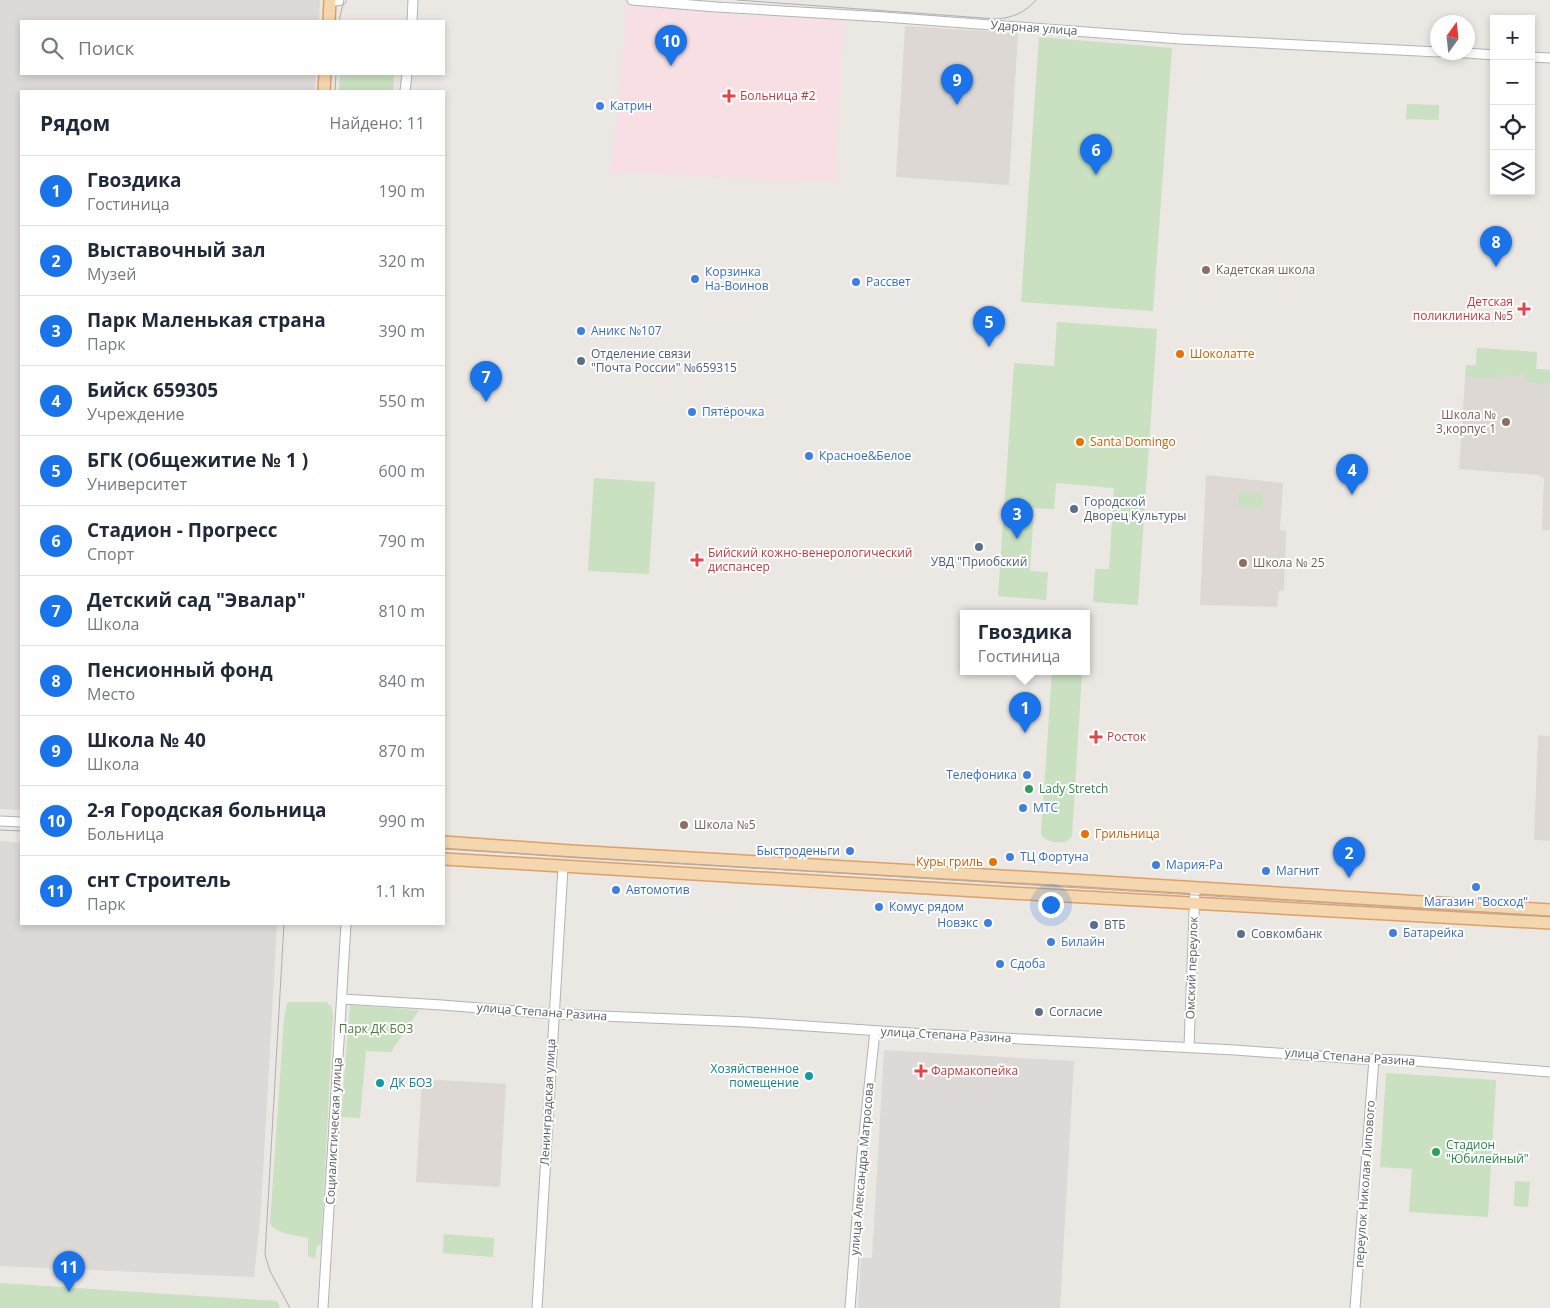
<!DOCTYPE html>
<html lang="ru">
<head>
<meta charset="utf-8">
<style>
	:root { --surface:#fff; --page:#f6f6f7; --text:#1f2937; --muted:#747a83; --line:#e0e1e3; --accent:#1a73e8 }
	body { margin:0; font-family:"Open Sans",sans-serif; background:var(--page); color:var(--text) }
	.controls { position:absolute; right:15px; top:15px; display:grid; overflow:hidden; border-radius:0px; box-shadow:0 2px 8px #0003 }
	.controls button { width:45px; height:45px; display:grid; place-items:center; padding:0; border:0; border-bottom:1px solid var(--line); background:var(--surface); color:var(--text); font:25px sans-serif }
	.compass { position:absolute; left:1430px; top:15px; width:45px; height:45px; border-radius:50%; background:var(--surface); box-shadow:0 2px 8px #0003; rotate:15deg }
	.you { position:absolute; left:1050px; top:904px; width:18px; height:18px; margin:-12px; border:4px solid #fff; border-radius:50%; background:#1a73e8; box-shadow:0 0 0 8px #1a73e833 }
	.badge { display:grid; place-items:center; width:32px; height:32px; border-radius:50%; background:var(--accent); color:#fff; font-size:16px; font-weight:700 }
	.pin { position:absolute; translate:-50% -41px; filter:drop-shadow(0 1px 2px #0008) }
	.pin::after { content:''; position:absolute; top:26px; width:18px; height:15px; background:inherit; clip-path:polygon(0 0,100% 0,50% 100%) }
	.popup { position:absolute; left:960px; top:610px; width:130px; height:65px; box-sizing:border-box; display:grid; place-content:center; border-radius:0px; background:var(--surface); filter:drop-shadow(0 1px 4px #0005); font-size:16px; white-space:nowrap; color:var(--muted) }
	.popup b { font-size:19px; color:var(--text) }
	.popup::after { content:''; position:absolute; left:50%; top:100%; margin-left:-10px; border:10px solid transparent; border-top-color:var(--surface) }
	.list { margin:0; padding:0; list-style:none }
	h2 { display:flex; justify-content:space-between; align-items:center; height:65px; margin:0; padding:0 20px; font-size:21px }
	h2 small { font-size:16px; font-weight:400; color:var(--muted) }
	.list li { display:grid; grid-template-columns:32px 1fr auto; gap:15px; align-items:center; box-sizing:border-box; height:70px; padding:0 20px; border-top:1px solid var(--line) }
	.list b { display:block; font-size:19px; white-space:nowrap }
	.list p { margin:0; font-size:16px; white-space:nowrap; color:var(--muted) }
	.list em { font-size:16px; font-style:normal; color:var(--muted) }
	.icon { flex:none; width:28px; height:28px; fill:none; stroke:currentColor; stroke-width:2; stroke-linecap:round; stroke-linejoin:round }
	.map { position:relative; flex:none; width:1550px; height:1308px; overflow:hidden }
	.search { position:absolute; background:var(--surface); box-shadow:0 2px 8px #0003; left:20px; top:20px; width:425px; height:55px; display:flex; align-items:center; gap:12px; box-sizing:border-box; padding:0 18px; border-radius:0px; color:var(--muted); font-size:19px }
	.panel { position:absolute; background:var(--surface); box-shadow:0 2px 8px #0003; left:20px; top:90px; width:425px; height:835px; border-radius:0px }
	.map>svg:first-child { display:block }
	.industrial { fill:#ddd9d6 }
	.education { fill:#ded8d4 }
	.medical { fill:#f7dfe3 }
	.green { fill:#c9e0c1 }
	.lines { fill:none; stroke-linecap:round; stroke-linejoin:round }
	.minor-casing { stroke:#b0b4b6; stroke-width:11 }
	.major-casing { stroke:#df9f68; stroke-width:14 }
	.minor { stroke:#fff; stroke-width:9 }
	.major { stroke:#f4d7ae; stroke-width:11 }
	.tram { stroke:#aeafaf; stroke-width:1 }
	.health-dot { fill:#e0444e; stroke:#fff; stroke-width:2 }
	.shop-dot { fill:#3f7fe0; stroke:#fff; stroke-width:2 }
	.education-dot { fill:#8d6e63; stroke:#fff; stroke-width:2 }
	.food-dot { fill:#e8710a; stroke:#fff; stroke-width:2 }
	.service-dot { fill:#5c6f8a; stroke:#fff; stroke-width:2 }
	.leisure-dot { fill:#2e9e5b; stroke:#fff; stroke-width:2 }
	.culture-dot { fill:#0f9aa8; stroke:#fff; stroke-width:2 }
	.labels { text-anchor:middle; stroke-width:4; stroke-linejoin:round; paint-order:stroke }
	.street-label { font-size:12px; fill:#5a5f61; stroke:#fff }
	.health-label { font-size:12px; fill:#be3a42; stroke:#fff; text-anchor:start }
	.shop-label { font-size:12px; fill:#366cbe; stroke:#fff; text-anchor:start }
	.education-label { font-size:12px; fill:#785e54; stroke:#fff; text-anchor:start }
	.service-label { font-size:12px; fill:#4e5e75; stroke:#fff; text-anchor:start }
	.food-label { font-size:12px; fill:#c56008; stroke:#fff; text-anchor:start }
	.leisure-label { font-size:12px; fill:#27864d; stroke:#fff; text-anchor:start }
	.park-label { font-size:12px; fill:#4b7c3e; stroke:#fff }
	.culture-label { font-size:12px; fill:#0d838f; stroke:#fff; text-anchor:end }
</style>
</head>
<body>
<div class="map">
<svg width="1550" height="1308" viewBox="0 0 1550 1308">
	<rect width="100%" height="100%" fill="#ebe7e2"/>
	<g class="industrial">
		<path d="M0 0H320L319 21H21V74H316L315 91H21V810L0 809Z"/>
		<path d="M0 841 21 843V924H277L261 1209 254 1277 0 1266Z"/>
		<path d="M884 1050 1074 1061 1060 1308H858L861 1258H872Z"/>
	</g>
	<g class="education">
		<path d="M905 26 1018 33 1009 185 896 177Z"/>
		<path d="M1477 348 1537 352 1536 369 1550 370V530H1542L1544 478 1538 475 1459 469 1466 365H1476Z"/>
		<path d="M1206 475 1283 483 1280 530 1286 531 1284 590 1279 591 1277 607 1200 605Z"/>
		<path d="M1538 735 1550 736V841L1534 840Z"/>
		<path d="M422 1079 506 1084 500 1187 416 1182Z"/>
	</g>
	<path class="medical" d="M627 5 755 16 761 15 843 20 835 182 611 172Z"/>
	<g class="green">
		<path d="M1039 37 1172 48 1153 311 1021 302Z"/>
		<path d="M340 74H394L393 91H339Z"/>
		<path d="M1407 104 1439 105V120L1406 119Z"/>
		<path d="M1057 322 1157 329 1138 605 1093 602 1095 569H1109L1114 488 1056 483 1054 509 1034 508 1030 571 1048 572 1046 600 998 596 1014 363 1054 366Z"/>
		<path d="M1477 348 1537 352 1536 369 1550 370V381L1544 384 1524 382V374H1519V376L1499 375 1498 379 1465 377 1466 365H1476Z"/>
		<path d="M594 478 655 482 649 574 588 571Z"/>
		<path d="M1239 492 1263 493 1262 509 1238 507Z"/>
		<path d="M1052 672H1082L1072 836C1066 846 1047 844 1041 834Z"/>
		<path d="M290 1002H326L332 1007 333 1017 321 1244 317 1246 315 1259 308 1256V1238C296 1235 279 1235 270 1224L284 1018 287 1003Z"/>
		<path d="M350 1005 419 1010 391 1052 366 1051 360 1118 341 1117Z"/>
		<path d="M1386 1073 1496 1080 1488 1217 1409 1212 1412 1169 1380 1167Z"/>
		<path d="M1515 1181 1530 1182 1528 1207 1514 1206Z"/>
		<path d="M444 1234 494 1238 493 1257 443 1253Z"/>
		<path d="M0 1283 277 1301 280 1308H0Z"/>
	</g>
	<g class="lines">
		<g class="minor-casing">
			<g id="minor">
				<path d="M632 0 716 7 884 17 1181 39 1438 52"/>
				<path d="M330 2 341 0"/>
				<path d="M412 21 413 0"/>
				<path d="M1453 52 1494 55"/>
				<path d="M1531 57 1550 58"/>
				<path d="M405 91 407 74"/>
				<path d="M0 821 21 822"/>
				<path d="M342 999 442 1005 553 1014 746 1022 926 1034 1235 1050 1360 1059 1404 1060 1550 1072"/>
				<path d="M1189 1047 1195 888"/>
				<path d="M323 1308 346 924"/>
				<path d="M537 1308 563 867"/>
				<path d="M850 1308 862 1153 875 1031"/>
				<path d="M1355 1308 1374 1059"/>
			</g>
		</g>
		<g class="major-casing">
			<g id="major">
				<path d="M329 21 330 0"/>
				<path d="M324 91 325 74"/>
				<path d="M444 842 571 851 1071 880 1550 910"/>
				<path d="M444 859 1010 893 1550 923"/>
			</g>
		</g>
		<use href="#minor" class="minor"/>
		<use href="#major" class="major"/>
		<g class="tram">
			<path d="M737 0 997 19C1012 18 1026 12 1036 0"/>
			<path d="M339 21 344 0"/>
			<path d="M335 91 336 74"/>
			<path d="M0 830 21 831"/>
			<path d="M444 849C813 871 1181 895 1550 916"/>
			<path d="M284 924 265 1255 270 1271 290 1308"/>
		</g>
	</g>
	<g class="health-dot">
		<path d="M726.5 88.5h5v5h5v5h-5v5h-5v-5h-5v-5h5z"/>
		<path d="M1521.5 301.5h5v5h5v5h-5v5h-5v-5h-5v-5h5z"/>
		<path d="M694.5 552.5h5v5h5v5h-5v5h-5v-5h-5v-5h5z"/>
		<path d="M1093.5 729.5h5v5h5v5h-5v5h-5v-5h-5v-5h5z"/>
		<path d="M918.5 1063.5h5v5h5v5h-5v5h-5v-5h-5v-5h5z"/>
	</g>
	<g class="shop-dot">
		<circle cx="600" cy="106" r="5"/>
		<circle cx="695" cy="279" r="5"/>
		<circle cx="856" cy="282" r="5"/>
		<circle cx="581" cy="331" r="5"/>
		<circle cx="692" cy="412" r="5"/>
		<circle cx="809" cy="456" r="5"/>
		<circle cx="1027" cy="775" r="5"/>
		<circle cx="1023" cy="808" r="5"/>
		<circle cx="850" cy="851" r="5"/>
		<circle cx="1010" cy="857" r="5"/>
		<circle cx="1156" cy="865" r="5"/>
		<circle cx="1266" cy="871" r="5"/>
		<circle cx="1476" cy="887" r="5"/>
		<circle cx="616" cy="890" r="5"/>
		<circle cx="879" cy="907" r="5"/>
		<circle cx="988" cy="923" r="5"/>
		<circle cx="1393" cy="933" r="5"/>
		<circle cx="1051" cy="942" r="5"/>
		<circle cx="1000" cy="964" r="5"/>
	</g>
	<g class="education-dot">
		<circle cx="1206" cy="270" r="5"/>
		<circle cx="1506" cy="422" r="5"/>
		<circle cx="1243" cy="563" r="5"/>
		<circle cx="684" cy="825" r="5"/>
	</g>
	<g class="food-dot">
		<circle cx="1180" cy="354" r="5"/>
		<circle cx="1080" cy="442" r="5"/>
		<circle cx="1085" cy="834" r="5"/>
		<circle cx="993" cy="862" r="5"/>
	</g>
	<g class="service-dot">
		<circle cx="581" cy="361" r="5"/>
		<circle cx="1074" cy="509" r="5"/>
		<circle cx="979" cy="547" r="5"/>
		<circle cx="1094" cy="925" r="5"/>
		<circle cx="1241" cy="934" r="5"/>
		<circle cx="1039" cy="1012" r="5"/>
	</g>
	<g class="leisure-dot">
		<circle cx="1029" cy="789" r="5"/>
		<circle cx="1436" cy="1152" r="5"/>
	</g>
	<g class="culture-dot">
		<circle cx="809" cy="1076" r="5"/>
		<circle cx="380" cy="1083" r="5"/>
	</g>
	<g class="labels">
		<g class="street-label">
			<text transform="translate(1034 28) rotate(4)" y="4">Ударная улица</text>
			<text transform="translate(1192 968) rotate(-88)" y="4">Омский переулок</text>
			<text transform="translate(542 1012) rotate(4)" y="4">улица Степана Разина</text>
			<text transform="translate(946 1035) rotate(3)" y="4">улица Степана Разина</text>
			<text transform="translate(1350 1057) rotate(4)" y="4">улица Степана Разина</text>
			<text transform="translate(548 1102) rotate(-87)" y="4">Ленинградская улица</text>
			<text transform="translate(334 1131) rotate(-87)" y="4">Социалистическая улица</text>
			<text transform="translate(862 1169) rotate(-85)" y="4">улица Александра Матросова</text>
			<text transform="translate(1365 1184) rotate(-86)" y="4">переулок Николая Липового</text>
		</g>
		<g class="health-label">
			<text x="740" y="100">Больница #2</text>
			<text x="1513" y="306" text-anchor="end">Детская<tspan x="1513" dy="14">поликлиника №5</tspan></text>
			<text x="708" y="557">Бийский кожно-венерологический<tspan x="708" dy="14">диспансер</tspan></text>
			<text x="1107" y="741">Росток</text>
			<text x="931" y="1075">Фармакопейка</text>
		</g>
		<g class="shop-label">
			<text x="610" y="110">Катрин</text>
			<text x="705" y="276">Корзинка<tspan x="705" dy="14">На-Воинов</tspan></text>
			<text x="866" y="286">Рассвет</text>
			<text x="591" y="335">Аникс №107</text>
			<text x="702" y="416">Пятёрочка</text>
			<text x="819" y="460">Красное&amp;Белое</text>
			<text x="1017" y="779" text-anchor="end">Телефоника</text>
			<text x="1033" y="812">МТС</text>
			<text x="840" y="855" text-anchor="end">Быстроденьги</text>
			<text x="1020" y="861">ТЦ Фортуна</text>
			<text x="1166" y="869">Мария-Ра</text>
			<text x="1276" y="875">Магнит</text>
			<text x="626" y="894">Автомотив</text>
			<text x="1476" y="906" text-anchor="middle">Магазин "Восход"</text>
			<text x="889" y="911">Комус рядом</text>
			<text x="978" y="927" text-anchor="end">Новэкс</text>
			<text x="1403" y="937">Батарейка</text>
			<text x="1061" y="946">Билайн</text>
			<text x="1010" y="968">Сдоба</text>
		</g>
		<g class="education-label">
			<text x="1216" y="274">Кадетская школа</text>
			<text x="1496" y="419" text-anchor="end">Школа №<tspan x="1496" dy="14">3,корпус 1</tspan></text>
			<text x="1253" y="567">Школа № 25</text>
			<text x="694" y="829">Школа №5</text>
		</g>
		<g class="service-label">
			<text x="591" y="358">Отделение связи<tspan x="591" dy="14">"Почта России" №659315</tspan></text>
			<text x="1084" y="506">Городской<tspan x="1084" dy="14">Дворец Культуры</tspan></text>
			<text x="979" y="566" text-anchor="middle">УВД "Приобский</text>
			<text x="1104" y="929">ВТБ</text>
			<text x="1251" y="938">Совкомбанк</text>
			<text x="1049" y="1016">Согласие</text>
		</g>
		<g class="food-label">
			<text x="1190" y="358">Шоколатте</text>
			<text x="1090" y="446">Santa Domingo</text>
			<text x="1095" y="838">Грильница</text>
			<text x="983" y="866" text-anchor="end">Куры гриль</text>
		</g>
		<g class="leisure-label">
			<text x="1039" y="793">Lady Stretch</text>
			<text x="1446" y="1149">Стадион<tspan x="1446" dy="14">"Юбилейный"</tspan></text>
		</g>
		<g class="park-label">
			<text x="376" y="1033">Парк ДК БОЗ</text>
		</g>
		<g class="culture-label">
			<text x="799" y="1073">Хозяйственное<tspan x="799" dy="14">помещение</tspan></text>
			<text x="390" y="1087" text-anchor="start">ДК БОЗ</text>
		</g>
	</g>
</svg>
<div class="controls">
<button>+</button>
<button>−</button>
<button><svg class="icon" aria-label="locate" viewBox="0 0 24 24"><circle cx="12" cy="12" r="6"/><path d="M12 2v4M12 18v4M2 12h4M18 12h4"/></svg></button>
<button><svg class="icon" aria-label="layers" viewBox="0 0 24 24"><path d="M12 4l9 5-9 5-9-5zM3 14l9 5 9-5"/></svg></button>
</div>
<svg class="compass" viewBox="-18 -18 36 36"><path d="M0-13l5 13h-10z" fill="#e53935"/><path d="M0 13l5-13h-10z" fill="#747a83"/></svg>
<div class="you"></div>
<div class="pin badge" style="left:1025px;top:733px">1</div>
<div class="popup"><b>Гвоздика</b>Гостиница</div>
<div class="pin badge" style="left:1349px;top:878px">2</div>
<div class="pin badge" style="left:1017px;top:539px">3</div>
<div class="pin badge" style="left:1352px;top:495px">4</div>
<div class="pin badge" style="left:989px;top:347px">5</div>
<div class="pin badge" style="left:1096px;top:175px">6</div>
<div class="pin badge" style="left:486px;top:402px">7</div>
<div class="pin badge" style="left:1496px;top:267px">8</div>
<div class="pin badge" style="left:957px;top:105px">9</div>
<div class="pin badge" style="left:671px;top:66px">10</div>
<div class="pin badge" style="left:69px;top:1292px">11</div>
<div class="search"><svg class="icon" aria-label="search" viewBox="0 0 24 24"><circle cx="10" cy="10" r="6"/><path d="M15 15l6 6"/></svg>Поиск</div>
<section class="panel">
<h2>Рядом<small>Найдено: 11</small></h2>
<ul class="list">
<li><span class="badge">1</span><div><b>Гвоздика</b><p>Гостиница</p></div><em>190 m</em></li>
<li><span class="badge">2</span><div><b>Выставочный зал</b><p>Музей</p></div><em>320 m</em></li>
<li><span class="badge">3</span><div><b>Парк Маленькая страна</b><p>Парк</p></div><em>390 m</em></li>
<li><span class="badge">4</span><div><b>Бийск 659305</b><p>Учреждение</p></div><em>550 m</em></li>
<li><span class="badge">5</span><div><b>БГК (Общежитие № 1 )</b><p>Университет</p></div><em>600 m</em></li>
<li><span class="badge">6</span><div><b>Стадион - Прогресс</b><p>Спорт</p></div><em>790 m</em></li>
<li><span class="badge">7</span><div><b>Детский сад &quot;Эвалар&quot;</b><p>Школа</p></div><em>810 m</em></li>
<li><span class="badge">8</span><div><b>Пенсионный фонд</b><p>Место</p></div><em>840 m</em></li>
<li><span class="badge">9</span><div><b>Школа № 40</b><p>Школа</p></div><em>870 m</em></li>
<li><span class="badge">10</span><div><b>2-я Городская больница</b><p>Больница</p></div><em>990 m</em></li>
<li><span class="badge">11</span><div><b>снт Строитель</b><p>Парк</p></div><em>1.1 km</em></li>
</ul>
</section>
</div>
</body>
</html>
